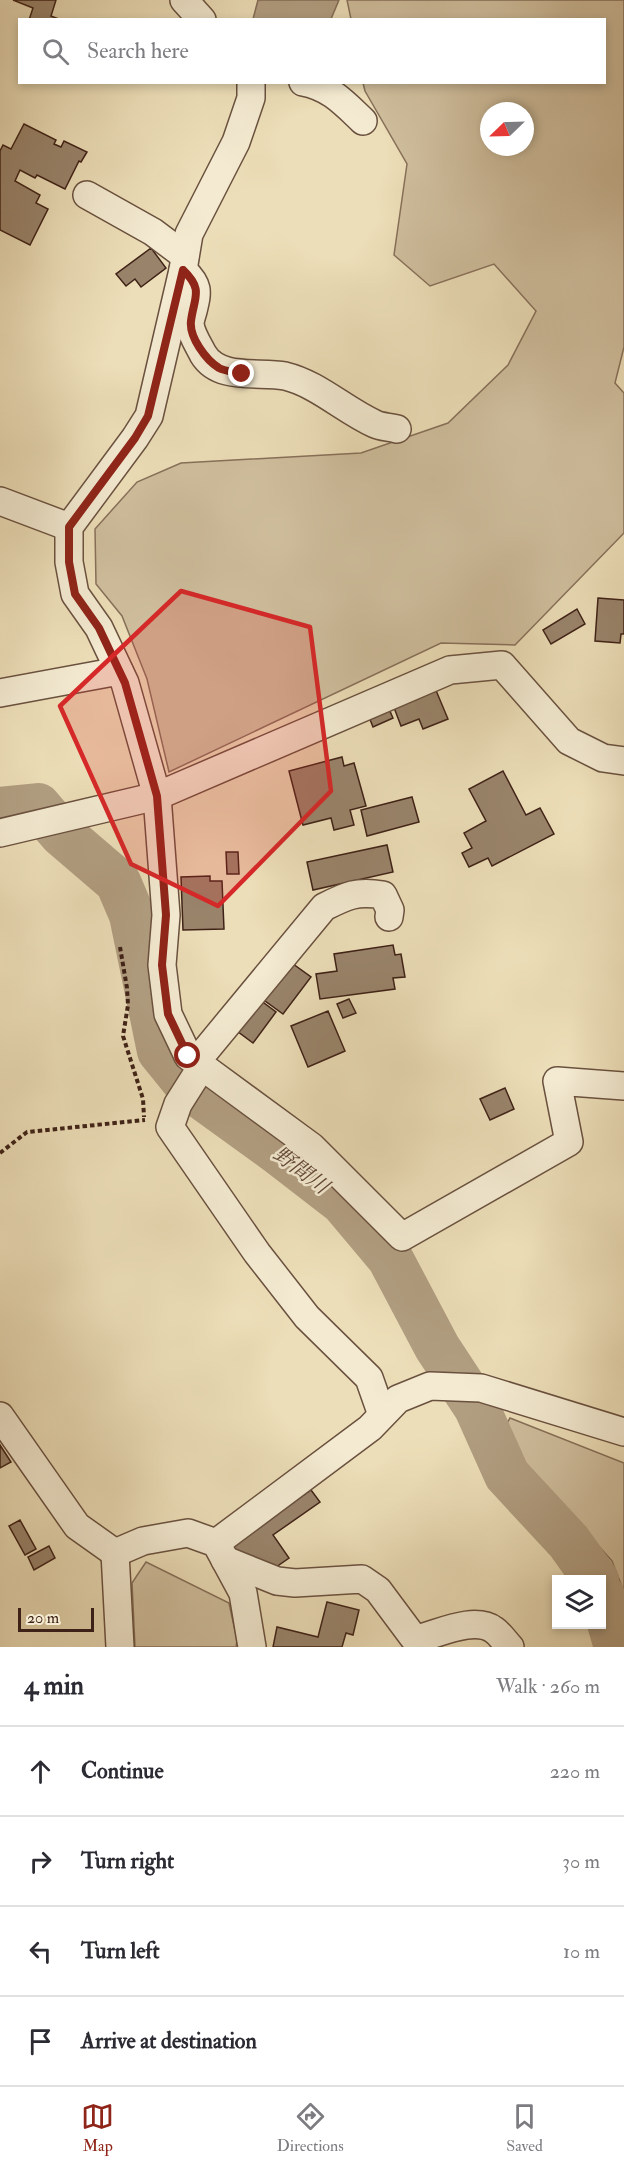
<!DOCTYPE html>
<html lang="en">
<head>
<meta charset="utf-8">
<style>
	:root { --surface:#fff; --page:#f2f2f3; --text:#2b2b33; --muted:#7c7c81; --line:#e1e1e2; --accent:#8f2418 }
	body { margin:0; font-family:"IM FELL Double Pica","Noto Serif JP",serif; background:var(--page); color:var(--text) }
	.controls { position:absolute; right:18px; bottom:18px; display:grid; overflow:hidden; border-radius:0px; box-shadow:0 3px 9px #0003 }
	.controls button { width:54px; height:54px; display:grid; place-items:center; padding:0; border:0; border-bottom:2px solid var(--line); background:var(--surface); color:var(--text); font:30px sans-serif }
	.compass { position:absolute; left:480px; top:102px; width:54px; height:54px; border-radius:50%; background:var(--surface); box-shadow:0 3px 9px #0003; rotate:247deg }
	.scale { position:absolute; left:18px; bottom:15px; width:76px; box-sizing:border-box; padding-left:6px; border:3px solid #3f2217; border-top:0; font-size:16px; line-height:21px; white-space:nowrap; color:#3f2217; -webkit-text-stroke:4px #f3ead1; paint-order:stroke }
	.stop { position:absolute; width:18px; height:18px; margin:-14px; border:4px solid #8f2418; border-radius:50%; background:#fff }
	.stop.end { background:#8f2418; border-color:#fff; box-shadow:0 2px 6px #0008 }
	.list { margin:0; padding:0; list-style:none }
	h2 { display:flex; justify-content:space-between; align-items:center; height:78px; margin:0; padding:0 24px; font-size:26px }
	h2 small { font-size:20px; font-weight:400; color:var(--muted) }
	.list li { display:grid; grid-template-columns:39px 1fr auto; gap:18px; align-items:center; box-sizing:border-box; height:90px; padding:0 24px; border-top:2px solid var(--line) }
	.list b { display:block; font-size:22px; white-space:nowrap }
	.list em { font-size:20px; font-style:normal; color:var(--muted) }
	.icon { flex:none; width:33px; height:33px; fill:none; stroke:currentColor; stroke-width:2; stroke-linecap:round; stroke-linejoin:round }
	.map { position:relative; flex:none; width:624px; height:1647px; overflow:hidden }
	.search { position:absolute; background:var(--surface); box-shadow:0 3px 9px #0003; left:18px; right:18px; top:18px; height:66px; display:flex; align-items:center; gap:15px; box-sizing:border-box; padding:0 21px; border-radius:0px; color:var(--muted); font-size:22px }
	.sheet { height:438px; background:var(--surface) }
	nav { display:flex; justify-content:space-around; align-items:center; box-sizing:border-box; height:84px; border-top:2px solid var(--line); background:var(--surface); font-size:16px; color:var(--muted) }
	nav a { display:grid; justify-items:center; gap:3px }
	nav .on { color:var(--accent) }
	.map>svg:first-child { display:block }
	.green { fill:#cfbe9d; stroke:#87705a; stroke-width:1.5; fill-rule:evenodd }
	.water { fill:#b19e81; stroke:#836c57; stroke-width:1.5 }
	.lines { fill:none; stroke-linecap:round; stroke-linejoin:round }
	.river { stroke:#b19e81; stroke-width:46 }
	.building { fill:#99846b; stroke:#3f2217; stroke-width:1.5 }
	.minor-casing { stroke:#6a513f; stroke-width:30 }
	.path { stroke:#3f2217; stroke-width:4; stroke-dasharray:4.5 3; stroke-linecap:butt }
	.minor { stroke:#f3ead1; stroke-width:27 }
	.route { stroke:#8f2418; stroke-width:8 }
	.marked { fill:#d62828; fill-opacity:0.2; stroke:#d62828; stroke-width:4.5; stroke-linejoin:round }
	.labels { text-anchor:middle; stroke-width:5; stroke-linejoin:round; paint-order:stroke }
	.water-label { font-size:21px; font-style:italic; fill:#614737; stroke:#f3ead1 }
</style>
</head>
<body>
<div class="map">
<svg width="624" height="1647" viewBox="0 0 624 1647">
	<rect width="100%" height="100%" fill="#ecdeb8"/>
	<filter id="stains"><feTurbulence type="fractalNoise" baseFrequency=".00333" numOctaves="4"/><feColorMatrix values="0 0 0 0 .2 0 0 0 0 .09 0 0 0 0 .02 0 0 0 .5 -.17"/></filter>
	<radialGradient id="worn" r=".72"><stop offset=".6" stop-color="#630" stop-opacity="0"/><stop offset="1" stop-color="#630" stop-opacity=".3"/></radialGradient>
	<g class="green">
		<path d="M347 0H624V347L615 383 624 393V533L515 645 441 643 169 772 147 679 122 616 96 584 95 529 137 482 181 463 361 453 448 423 508 365 536 311 494 264 430 286 394 255 407 164 365 91 363 83 604 82V20L351 19ZM489 111H525V147H489Z"/>
		<path d="M510 1418 624 1463V1592L612 1561 528 1467 503 1430Z"/>
		<path d="M146 1562 229 1603 237 1640 236 1647H135L132 1583Z"/>
	</g>
	<path class="water" d="M258 0H339L331 19H253Z"/>
	<g class="lines">
		<g class="river">
			<path d="M0 810 38 806 62 834 118 882 132 915 160 1051 190 1088 277 1151 343 1202 390 1258 437 1347 477 1408 507 1475 569 1542 596 1580"/>
			<path d="M602 1596 617 1647"/>
		</g>
	</g>
	<g class="building">
		<path d="M13 0H56L51 16 61 20H29L33 8Z"/>
		<path d="M24 124 56 140 54 144 61 147 64 141 87 152 81 162 79 161 65 189 37 175 35 178 20 170 15 181 40 195 36 203 48 209 30 245 0 230V151L3 145 11 149Z"/>
		<path d="M151 248 166 268 141 287 135 279 126 286 116 274Z"/>
		<path d="M598 598 624 600V634H621L620 643 595 641Z"/>
		<path d="M577 609 585 624 551 644 543 630Z"/>
		<path d="M435 688 448 719 423 729 419 719 401 726 393 705Z"/>
		<path d="M389 709 393 718 373 727 369 717Z"/>
		<path d="M342 757 344 766 354 763 366 806 350 810 354 825 334 830 331 818 303 825 289 771Z"/>
		<path d="M503 771 526 815 540 808 554 834 492 866 488 858 469 867 462 853 472 848 464 833 486 821 469 789Z"/>
		<path d="M412 797 419 822 367 836 361 810Z"/>
		<path d="M387 845 393 872 313 890 307 862Z"/>
		<path d="M226 852H238L239 874H227Z"/>
		<path d="M210 876V881H222L224 929 183 930 181 877Z"/>
		<path d="M393 945 395 955 401 954 405 977 393 978 395 989 320 999 316 974 337 971 334 954Z"/>
		<path d="M289 961 311 977 283 1014 261 998Z"/>
		<path d="M349 999 356 1013 343 1018 337 1004Z"/>
		<path d="M260 1000 276 1012 253 1043 237 1031Z"/>
		<path d="M328 1011 345 1051 308 1067 291 1026Z"/>
		<path d="M505 1088 514 1109 490 1120 480 1099Z"/>
		<path d="M0 1445 11 1462 0 1468Z"/>
		<path d="M311 1490 320 1502 273 1535 289 1558 269 1572 241 1559 231 1545Z"/>
		<path d="M20 1520 36 1549 25 1555 9 1526Z"/>
		<path d="M49 1546 55 1558 34 1570 28 1557Z"/>
		<path d="M327 1602 359 1610 353 1635 346 1633 342 1647H273L277 1627 318 1637Z"/>
	</g>
	<g class="lines">
		<g class="minor-casing">
			<g id="minor">
				<path d="M184 0 202 20"/>
				<path d="M251 82V98L236 142 189 234 183 270 149 416 135 438 69 527V562L75 594 99 628 125 683 157 796 166 915 162 965 168 1014 188 1056 312 1147 402 1237 569 1142 557 1081 624 1086"/>
				<path d="M303 82C330 87 344 103 363 121"/>
				<path d="M87 195 153 232 185 256"/>
				<path d="M183 270C199 285 198 291 193 311 192 315 190 320 190 324 191 334 199 346 203 354 219 381 259 371 285 376 318 384 344 410 375 424 381 427 390 427 397 429"/>
				<path d="M0 501 69 527"/>
				<path d="M0 693 119 671"/>
				<path d="M0 833 157 796 450 670 502 665 569 741 603 758 624 761"/>
				<path d="M196 1062 324 907C348 895 356 891 383 895L390 910 389 917"/>
				<path d="M202 1066 178 1104 170 1127 257 1253 307 1317 369 1378 382 1415"/>
				<path d="M0 1416 77 1526 115 1553 143 1541 188 1533 216 1543 243 1593 252 1647"/>
				<path d="M216 1543 370 1428 398 1399 430 1386 481 1388 624 1432"/>
				<path d="M115 1553 120 1647"/>
				<path d="M225 1560 277 1581 295 1583 362 1579 378 1590 413 1637 420 1638C440 1633 475 1616 494 1630 500 1634 505 1642 510 1647"/>
			</g>
		</g>
		<g class="path">
			<path d="M120 947 127 988 128 1005 123 1036 143 1099 144 1117"/>
			<path d="M0 1153 27 1132 145 1120"/>
		</g>
		<use href="#minor" class="minor"/>
	</g>
	<g class="lines">
		<path class="route" d="M188 1056 168 1014 162 965 166 915 157 796 125 683 99 628 75 594 69 562V527L135 438 148 416 183 270C204 290 194 297 191 321 189 337 206 360 219 368 225 371 234 372 242 374"/>
	</g>
	<path class="marked" d="M181 591 310 627 331 791 218 906 131 864 60 706Z"/>
	<g class="labels">
		<g class="water-label">
			<text transform="translate(301 1170) rotate(37)" y="7">野間川</text>
		</g>
	</g>
	<rect width="100%" height="100%" filter="url(#stains)"/>
	<rect width="100%" height="100%" fill="url(#worn)"/>
</svg>
<div class="controls">
<button><svg class="icon" aria-label="layers" viewBox="0 0 24 24"><path d="M12 4l9 5-9 5-9-5zM3 14l9 5 9-5"/></svg></button>
</div>
<svg class="compass" viewBox="-18 -18 36 36"><path d="M0-13l5 13h-10z" fill="#e53935"/><path d="M0 13l5-13h-10z" fill="#7c7c81"/></svg>
<div class="scale">20 m</div>
<div class="stop" style="left:188px;top:1056px"></div>
<div class="stop end" style="left:242px;top:374px"></div>
<div class="search"><svg class="icon" aria-label="search" viewBox="0 0 24 24"><circle cx="10" cy="10" r="6"/><path d="M15 15l6 6"/></svg>Search here</div>
</div>
<section class="sheet">
<h2>4 min<small>Walk · 260 m</small></h2>
<ul class="list">
<li><svg class="icon" aria-label="ahead" viewBox="0 0 24 24"><path d="M12 20V5M6 11l6-6 6 6"/></svg><div><b>Continue</b></div><em>220 m</em></li>
<li><svg class="icon" aria-label="right" viewBox="0 0 24 24"><path d="M7 20v-9h11M14 6l5 5-5 5"/></svg><div><b>Turn right</b></div><em>30 m</em></li>
<li><svg class="icon" aria-label="left" viewBox="0 0 24 24"><path d="M17 20v-9H6M10 6l-5 5 5 5"/></svg><div><b>Turn left</b></div><em>10 m</em></li>
<li><svg class="icon" aria-label="arrive" viewBox="0 0 24 24"><path d="M6 21V4h12l-3 4 3 4H6"/></svg><div><b>Arrive at destination</b></div></li>
</ul>
</section>
<nav>
<a class="on"><svg class="icon" aria-label="map" viewBox="0 0 24 24"><path d="M3 6l6-2 6 2 6-2v14l-6 2-6-2-6 2zM9 4v14M15 6v14"/></svg>Map</a>
<a><svg class="icon" aria-label="directions" viewBox="0 0 24 24"><path d="M12 3l9 9-9 9-9-9zM9 14v-3h6M13 9l2 2-2 2"/></svg>Directions</a>
<a><svg class="icon" aria-label="saved" viewBox="0 0 24 24"><path d="M7 4h10v16l-5-4-5 4z"/></svg>Saved</a>
</nav>
</body>
</html>
